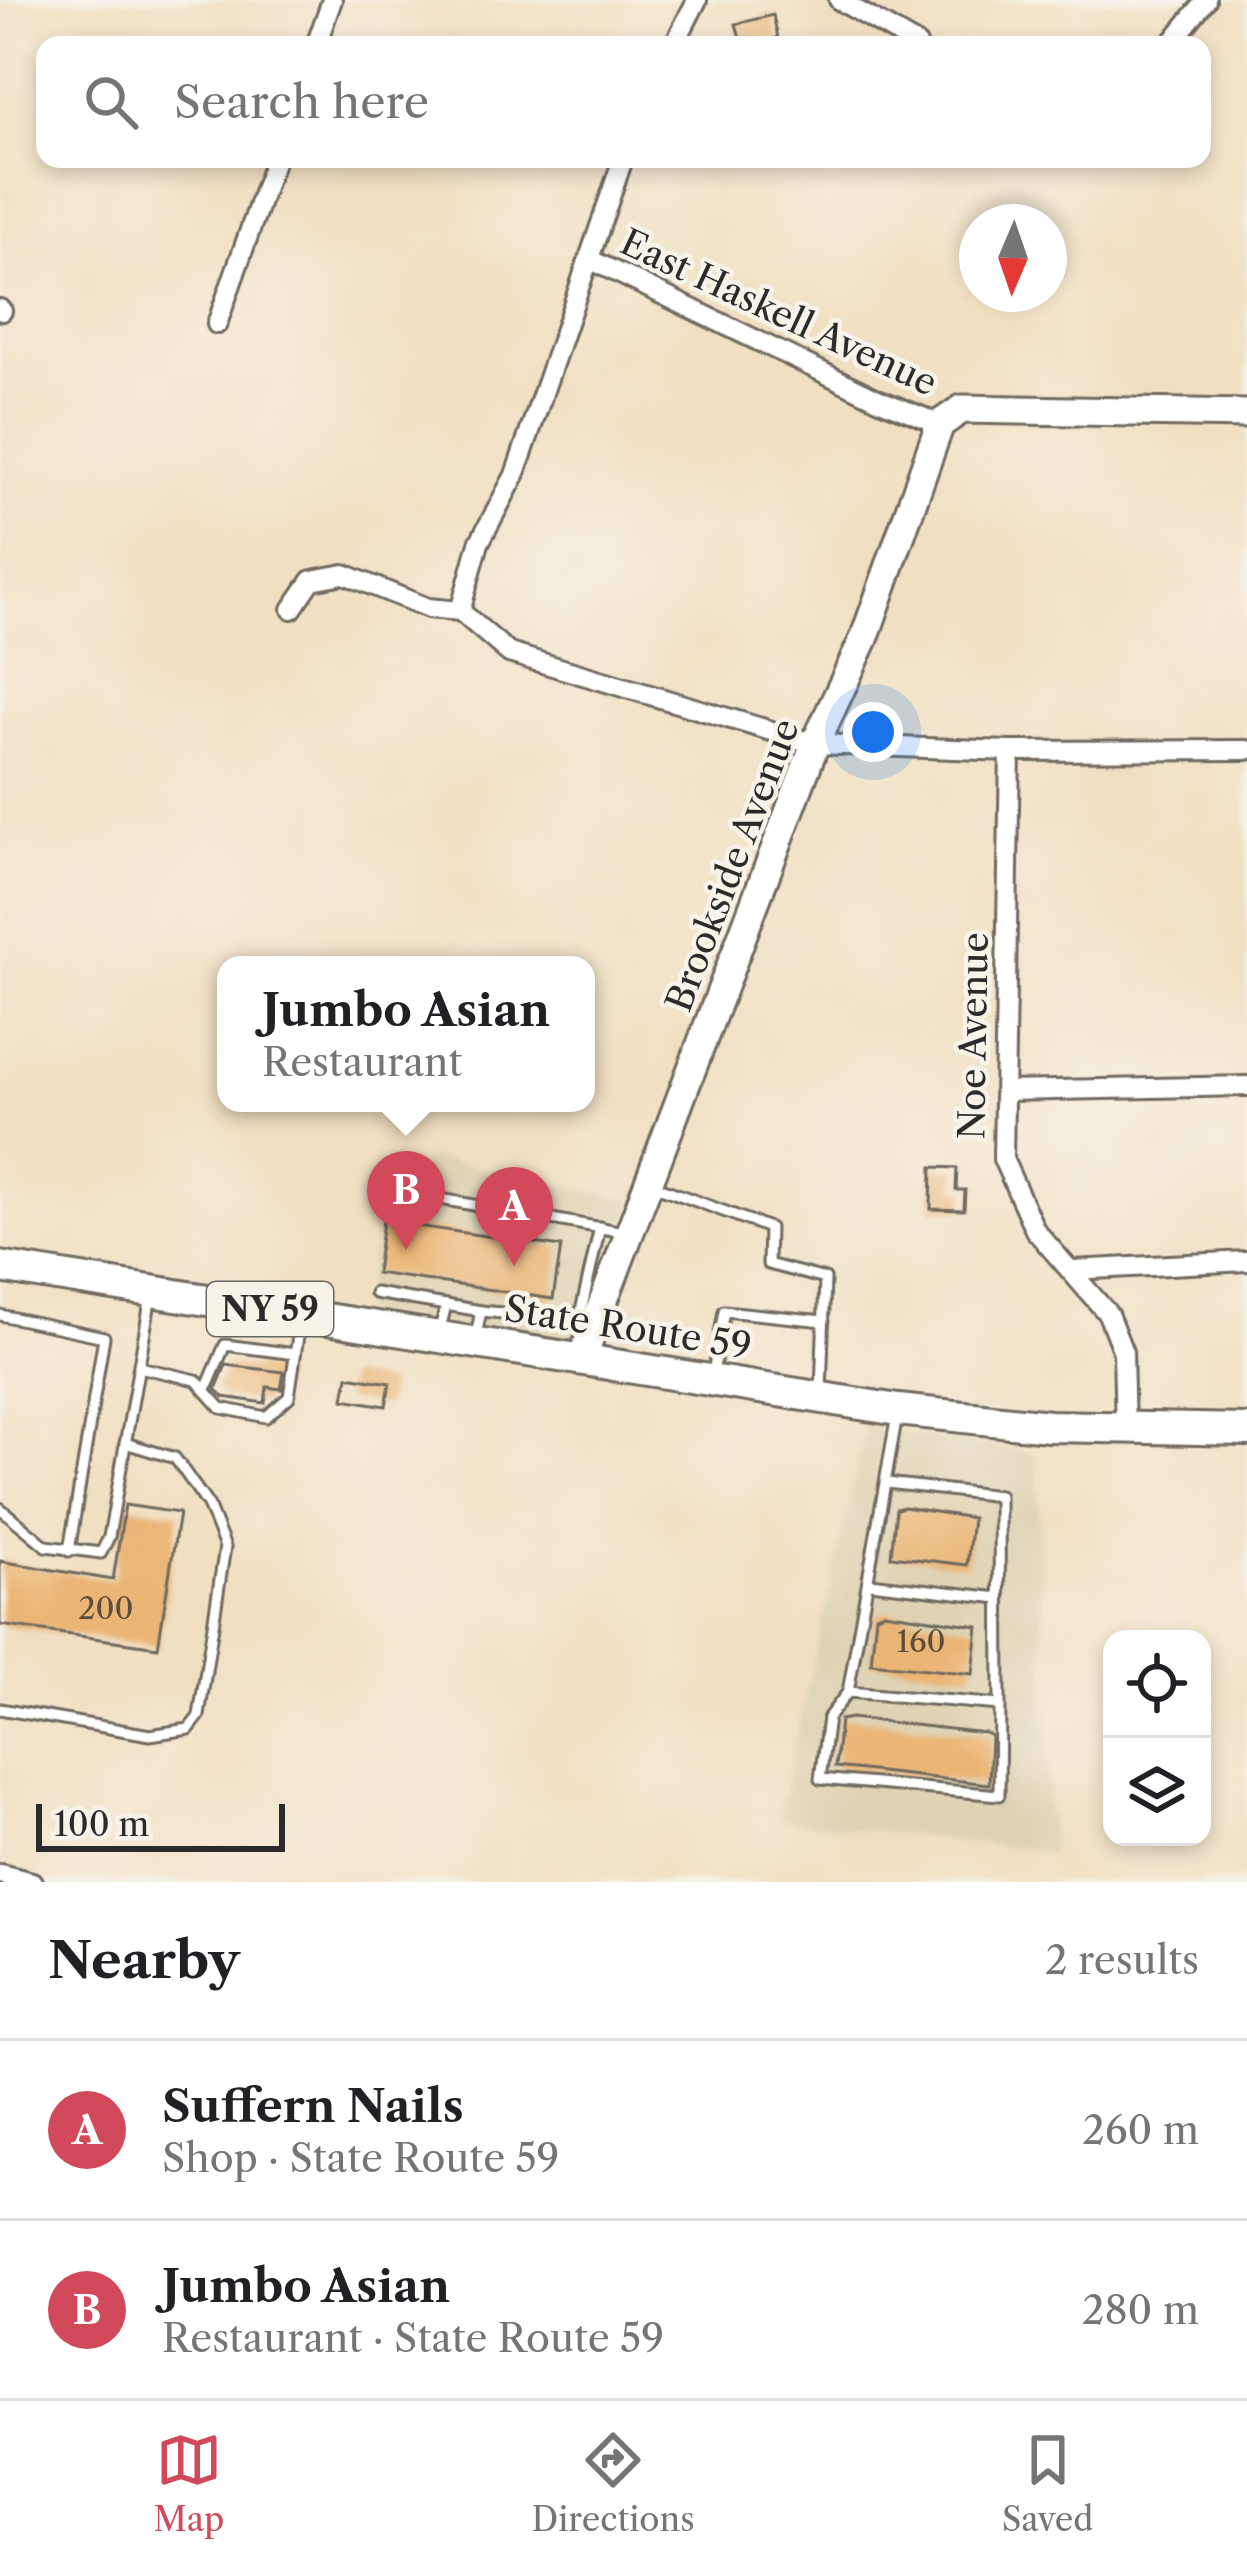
<!DOCTYPE html>
<html lang="en">
<head>
<meta charset="utf-8">
<style>
	:root { --surface:#fff; --page:#f6f6f6; --text:#202124; --muted:#757577; --line:#e0e0e0; --accent:#d1495b }
	body { margin:0; font-family:"Libre Caslon Text",serif; background:var(--page); color:var(--text) }
	.controls { position:absolute; right:36px; bottom:36px; display:grid; overflow:hidden; border-radius:24px; box-shadow:0 6px 18px #0003 }
	.controls button { width:108px; height:108px; display:grid; place-items:center; padding:0; border:0; border-bottom:3px solid var(--line); background:var(--surface); color:var(--text); font:60px sans-serif }
	.compass { position:absolute; left:959px; top:204px; width:108px; height:108px; border-radius:50%; background:var(--surface); box-shadow:0 6px 18px #0003; rotate:182deg }
	.scale { position:absolute; left:36px; bottom:30px; width:249px; box-sizing:border-box; padding-left:12px; border:6px solid #2b2b2b; border-top:0; font-size:33px; line-height:42px; white-space:nowrap; color:#2b2b2b; -webkit-text-stroke:9px #f7f3e8; paint-order:stroke }
	.you { position:absolute; left:873px; top:732px; width:42px; height:42px; margin:-30px; border:9px solid #fff; border-radius:50%; background:#1a73e8; box-shadow:0 0 0 18px #1a73e833 }
	.badge { display:grid; place-items:center; width:78px; height:78px; border-radius:50%; background:var(--accent); color:#fff; font-size:39px; font-weight:700 }
	.pin { position:absolute; translate:-50% -99px; filter:drop-shadow(0 3px 6px #0008) }
	.pin::after { content:''; position:absolute; top:63px; width:42px; height:36px; background:inherit; clip-path:polygon(0 0,100% 0,50% 100%) }
	.popup { position:absolute; left:217px; top:956px; width:378px; height:156px; box-sizing:border-box; display:grid; place-content:center; border-radius:24px; background:var(--surface); filter:drop-shadow(0 3px 9px #0005); font-size:39px; white-space:nowrap; color:var(--muted) }
	.popup b { font-size:45px; color:var(--text) }
	.popup::after { content:''; position:absolute; left:50%; top:100%; margin-left:-24px; border:24px solid transparent; border-top-color:var(--surface) }
	.list { margin:0; padding:0; list-style:none }
	h2 { display:flex; justify-content:space-between; align-items:center; height:156px; margin:0; padding:0 48px; font-size:51px }
	h2 small { font-size:39px; font-weight:400; color:var(--muted) }
	.list li { display:grid; grid-template-columns:78px 1fr auto; gap:36px; align-items:center; box-sizing:border-box; height:180px; padding:0 48px; border-top:3px solid var(--line) }
	.list b { display:block; font-size:45px; white-space:nowrap }
	.list p { margin:0; font-size:39px; white-space:nowrap; color:var(--muted) }
	.list em { font-size:39px; font-style:normal; color:var(--muted) }
	.icon { flex:none; width:66px; height:66px; fill:none; stroke:currentColor; stroke-width:2; stroke-linecap:round; stroke-linejoin:round }
	.map { position:relative; flex:none; width:1247px; height:1882px; overflow:hidden }
	.search { position:absolute; background:var(--surface); box-shadow:0 6px 18px #0003; left:36px; right:36px; top:36px; height:132px; display:flex; align-items:center; gap:30px; box-sizing:border-box; padding:0 42px; border-radius:24px; color:var(--muted); font-size:45px }
	.sheet { height:516px; background:var(--surface) }
	nav { display:flex; justify-content:space-around; align-items:center; box-sizing:border-box; height:168px; border-top:3px solid var(--line); background:var(--surface); font-size:33px; color:var(--muted) }
	nav a { display:grid; justify-items:center; gap:6px }
	nav .on { color:var(--accent) }
	.map>svg:first-child { display:block }
	.built { fill:#ded3b4 }
	.building { fill:#ebb574 }
	.lines { fill:none; stroke-linecap:round; stroke-linejoin:round }
	.lane-casing { stroke:#706a60; stroke-width:15 }
	.street-casing { stroke:#706a60; stroke-width:24 }
	.secondary-casing { stroke:#706a60; stroke-width:33 }
	.primary-casing { stroke:#706a60; stroke-width:36 }
	.lane { stroke:#fff; stroke-width:9 }
	.street { stroke:#fff; stroke-width:18 }
	.secondary { stroke:#fff; stroke-width:27 }
	.primary { stroke:#fff; stroke-width:30 }
	.labels { text-anchor:middle; stroke-width:9; stroke-linejoin:round; paint-order:stroke }
	.number-label { font-size:30px; fill:#5b4e3d }
	.shield { fill:#f7f3e8; stroke:#686764; stroke-width:3 }
	.shield-label { font-size:33px; font-weight:bold; fill:#2b2b2b }
	.street-label { font-size:36px; fill:#2b2b2b; stroke:#f7f3e8 }
</style>
</head>
<body>
<div class="map">
<svg width="1247" height="1882" viewBox="0 0 1247 1882">
	<rect width="100%" height="100%" fill="#f7f3e8"/>
	<filter id="ink" filterUnits="userSpaceOnUse"><feTurbulence type="fractalNoise" baseFrequency=".00833" numOctaves="2"/><feDisplacementMap in="SourceGraphic" scale="24" xChannelSelector="R" yChannelSelector="G"/><feConvolveMatrix kernelMatrix="1 2 1 2 8 2 1 2 1" color-interpolation-filters="sRGB"/></filter>
	<filter id="wash" filterUnits="userSpaceOnUse"><feTurbulence type="fractalNoise" baseFrequency=".004" numOctaves="4" result="noise"/><feDisplacementMap in="SourceGraphic" scale="48" xChannelSelector="R" yChannelSelector="G"/><feGaussianBlur stdDeviation="2.7" result="paint"/><feColorMatrix in="noise" values="0 0 0 0 0 0 0 0 0 0 0 0 0 0 0 0 0 1.4 0 .05"/><feComposite in="paint" operator="in"/></filter>
	<g filter="url(#wash)">
		<rect width="100%" height="100%" fill="#f1dfc1"/>
		<g class="built">
			<path d="M427 1157 634 1201 577 1347 361 1312 378 1221Z"/>
			<path d="M866 1426 1037 1454 1051 1852 778 1819Z"/>
		</g>
		<g id="blocks">
			<g class="building">
				<path d="M773 15 778 38 742 45 736 24Z"/>
				<path d="M932 1167 957 1168 956 1190H965L964 1210 931 1209Z"/>
				<path d="M383 1221 561 1247 553 1299 376 1273Z"/>
				<path d="M226 1365 284 1372 281 1389 267 1387 265 1403 224 1397 216 1389Z"/>
				<path d="M348 1376 390 1383 386 1406 344 1399Z"/>
				<path d="M125 1505 179 1513 158 1647 0 1625V1561L113 1580Z"/>
				<path d="M904 1507 972 1518 967 1565 891 1556 896 1509Z"/>
				<path d="M884 1612 978 1626 973 1674 871 1663 876 1615Z"/>
				<path d="M851 1718 985 1733 991 1736 989 1784 835 1767 840 1720Z"/>
			</g>
		</g>
	</g>
	<g filter="url(#ink)">
		<use href="#blocks" fill-opacity="0" stroke="#706a60" stroke-width="3"/>
		<g class="lines">
			<g class="lane-casing">
				<g id="lane">
					<path d="M653 1185 769 1228 768 1264 825 1279 821 1391"/>
					<path d="M418 1195 624 1232"/>
					<path d="M375 1293 446 1305"/>
					<path d="M0 1315 104 1337 69 1551"/>
					<path d="M579 1320 600 1227"/>
					<path d="M440 1329 446 1305 481 1311"/>
					<path d="M475 1340 481 1311 577 1320"/>
					<path d="M139 1367 196 1380 221 1408 266 1417 289 1397 300 1322"/>
					<path d="M713 1373 724 1311 824 1321"/>
					<path d="M207 1387 225 1345 295 1354"/>
					<path d="M887 1483 999 1496 1000 1705 848 1692 897 1415"/>
					<path d="M0 1508 46 1546 101 1553 109 1537 151 1296"/>
					<path d="M870 1583 999 1598"/>
					<path d="M848 1692 828 1718 820 1779 999 1795 1000 1705"/>
					<path d="M0 1709 150 1735 189 1729 199 1716 225 1547 208 1505 175 1458 125 1443"/>
				</g>
			</g>
			<g class="street-casing">
				<g id="street">
					<path d="M839 0 917 45"/>
					<path d="M316 45 332 0"/>
					<path d="M674 45 697 0"/>
					<path d="M1170 45 1206 0"/>
					<path d="M591 260 880 400 940 424"/>
					<path d="M0 309 2 311"/>
					<path d="M217 324 275 159"/>
					<path d="M292 609 312 580 344 574 428 608 460 611 509 653 815 744 1010 751 1247 750"/>
					<path d="M460 611 479 543 515 475 623 159"/>
					<path d="M1010 751 1003 1159 1035 1230 1108 1314 1123 1352 1125 1430"/>
					<path d="M1007 1091 1247 1086"/>
					<path d="M1073 1270 1247 1261"/>
					<path d="M0 1874 32 1882"/>
				</g>
			</g>
			<g class="secondary-casing">
				<path id="secondary" d="M582 1358 815 744 864 639 940 424 962 409 1247 414"/>
			</g>
			<g class="primary-casing">
				<path id="primary" d="M0 1267 898 1410 1049 1426 1247 1430"/>
			</g>
			<use href="#lane" class="lane"/>
			<use href="#street" class="street"/>
			<use href="#secondary" class="secondary"/>
			<use href="#primary" class="primary"/>
		</g>
	</g>
	<g class="labels">
		<g class="number-label">
			<text x="106" y="1619">200</text>
			<text x="921" y="1652">160</text>
		</g>
		<rect class="shield" x="207" y="1282" width="126" height="54" rx="9"/>
		<g class="shield-label">
			<text x="270" y="1321">NY 59</text>
		</g>
		<g class="street-label">
			<text transform="translate(779 312) rotate(25)" y="13">East Haskell Avenue</text>
			<text transform="translate(732 865) rotate(-69)" y="13">Brookside Avenue</text>
			<text transform="translate(973 1036) rotate(-89)" y="13">Noe Avenue</text>
			<text transform="translate(628 1327) rotate(9)" y="13">State Route 59</text>
		</g>
	</g>
</svg>
<div class="controls">
<button><svg class="icon" aria-label="locate" viewBox="0 0 24 24"><circle cx="12" cy="12" r="6"/><path d="M12 2v4M12 18v4M2 12h4M18 12h4"/></svg></button>
<button><svg class="icon" aria-label="layers" viewBox="0 0 24 24"><path d="M12 4l9 5-9 5-9-5zM3 14l9 5 9-5"/></svg></button>
</div>
<svg class="compass" viewBox="-18 -18 36 36"><path d="M0-13l5 13h-10z" fill="#e53935"/><path d="M0 13l5-13h-10z" fill="#757577"/></svg>
<div class="scale">100 m</div>
<div class="you"></div>
<div class="pin badge" style="left:514px;top:1266px">A</div>
<div class="pin badge" style="left:406px;top:1250px">B</div>
<div class="popup"><b>Jumbo Asian</b>Restaurant</div>
<div class="search"><svg class="icon" aria-label="search" viewBox="0 0 24 24"><circle cx="10" cy="10" r="6"/><path d="M15 15l6 6"/></svg>Search here</div>
</div>
<section class="sheet">
<h2>Nearby<small>2 results</small></h2>
<ul class="list">
<li><span class="badge">A</span><div><b>Suffern Nails</b><p>Shop · State Route 59</p></div><em>260 m</em></li>
<li><span class="badge">B</span><div><b>Jumbo Asian</b><p>Restaurant · State Route 59</p></div><em>280 m</em></li>
</ul>
</section>
<nav>
<a class="on"><svg class="icon" aria-label="map" viewBox="0 0 24 24"><path d="M3 6l6-2 6 2 6-2v14l-6 2-6-2-6 2zM9 4v14M15 6v14"/></svg>Map</a>
<a><svg class="icon" aria-label="directions" viewBox="0 0 24 24"><path d="M12 3l9 9-9 9-9-9zM9 14v-3h6M13 9l2 2-2 2"/></svg>Directions</a>
<a><svg class="icon" aria-label="saved" viewBox="0 0 24 24"><path d="M7 4h10v16l-5-4-5 4z"/></svg>Saved</a>
</nav>
</body>
</html>
